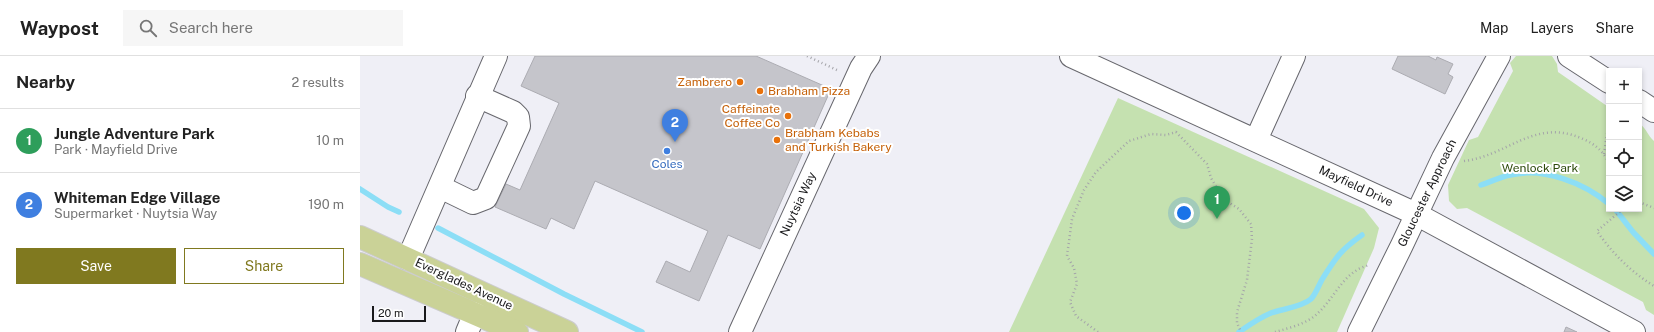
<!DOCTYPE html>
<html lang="en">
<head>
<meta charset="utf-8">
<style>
	:root { --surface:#fff; --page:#f6f6f6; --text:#222; --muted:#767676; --line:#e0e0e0; --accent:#80791f }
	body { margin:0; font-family:"Public Sans",sans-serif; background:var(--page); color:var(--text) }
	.controls { position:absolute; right:12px; top:12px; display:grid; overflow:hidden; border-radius:0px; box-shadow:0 2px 6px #0003 }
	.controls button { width:36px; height:36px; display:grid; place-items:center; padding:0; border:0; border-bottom:1px solid var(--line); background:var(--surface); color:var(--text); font:20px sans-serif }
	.scale { position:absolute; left:12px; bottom:10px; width:54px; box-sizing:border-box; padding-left:4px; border:2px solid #19191b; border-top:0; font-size:11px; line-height:14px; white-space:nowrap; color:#19191b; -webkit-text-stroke:3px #fff; paint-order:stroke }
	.you { position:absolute; left:824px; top:157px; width:14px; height:14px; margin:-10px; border:3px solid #fff; border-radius:50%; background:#1a73e8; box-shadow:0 0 0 6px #1a73e833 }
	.badge { display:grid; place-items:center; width:26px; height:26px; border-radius:50%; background:var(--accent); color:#fff; font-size:13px; font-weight:700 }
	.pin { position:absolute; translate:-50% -33px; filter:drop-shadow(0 1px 2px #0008) }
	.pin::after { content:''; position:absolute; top:21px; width:14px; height:12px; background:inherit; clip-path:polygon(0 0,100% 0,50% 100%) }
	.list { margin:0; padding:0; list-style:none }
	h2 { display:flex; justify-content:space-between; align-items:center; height:52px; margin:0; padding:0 16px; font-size:17px }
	h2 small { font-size:13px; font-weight:400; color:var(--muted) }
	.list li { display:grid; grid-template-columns:26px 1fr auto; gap:12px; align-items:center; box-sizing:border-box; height:64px; padding:0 16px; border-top:1px solid var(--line) }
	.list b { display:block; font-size:15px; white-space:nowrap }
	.list p { margin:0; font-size:13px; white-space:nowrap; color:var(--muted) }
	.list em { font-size:13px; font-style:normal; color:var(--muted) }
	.actions { display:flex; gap:8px; padding:12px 16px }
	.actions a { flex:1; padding:9px 0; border:1px solid var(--accent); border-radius:0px; text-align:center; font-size:14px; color:var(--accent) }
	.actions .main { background:var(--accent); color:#fff }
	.icon { flex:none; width:22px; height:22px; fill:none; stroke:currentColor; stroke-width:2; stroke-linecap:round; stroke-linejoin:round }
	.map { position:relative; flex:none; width:1294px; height:276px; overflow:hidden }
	header { display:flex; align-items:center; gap:24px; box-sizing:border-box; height:56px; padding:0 20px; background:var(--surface); border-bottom:1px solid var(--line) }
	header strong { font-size:19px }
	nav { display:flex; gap:22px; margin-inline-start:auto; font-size:14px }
	.search { width:280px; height:36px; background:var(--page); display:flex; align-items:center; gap:10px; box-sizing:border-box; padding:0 14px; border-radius:0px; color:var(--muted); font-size:15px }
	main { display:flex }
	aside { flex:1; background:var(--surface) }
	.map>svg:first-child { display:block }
	.green { fill:#c5e1b0 }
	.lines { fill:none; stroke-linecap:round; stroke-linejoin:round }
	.stream { stroke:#8cdef6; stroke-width:5.5 }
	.building { fill:#c5c5cb; stroke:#acacb2 }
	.minor-casing { stroke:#67676d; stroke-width:24 }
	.major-casing { stroke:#cccccd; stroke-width:24 }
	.path { stroke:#a4a4a9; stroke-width:2.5; stroke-dasharray:1 3; stroke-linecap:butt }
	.minor { stroke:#fff; stroke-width:22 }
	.major { stroke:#cad297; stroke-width:22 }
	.food-dot { fill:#e8710a; stroke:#fff; stroke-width:1.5 }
	.shop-dot { fill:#3f7fe0; stroke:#fff; stroke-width:1.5 }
	.labels { text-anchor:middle; stroke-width:4; stroke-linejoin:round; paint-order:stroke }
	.food-label { font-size:12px; fill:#c56008; stroke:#fff; text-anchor:end }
	.shop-label { font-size:12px; fill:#366cbe; stroke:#fff }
	.park-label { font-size:12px; fill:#2e4b0d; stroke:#fff }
	.street-label { font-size:12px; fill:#19191b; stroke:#fff }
</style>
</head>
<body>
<header>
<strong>Waypost</strong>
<div class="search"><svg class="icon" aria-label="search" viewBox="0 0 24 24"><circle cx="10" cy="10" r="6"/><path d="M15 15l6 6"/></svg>Search here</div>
<nav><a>Map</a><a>Layers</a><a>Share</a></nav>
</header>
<main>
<aside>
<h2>Nearby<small>2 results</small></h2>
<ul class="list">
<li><span class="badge" style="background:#2e9e5b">1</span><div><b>Jungle Adventure Park</b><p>Park · Mayfield Drive</p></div><em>10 m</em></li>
<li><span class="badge" style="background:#3f7fe0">2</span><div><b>Whiteman Edge Village</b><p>Supermarket · Nuytsia Way</p></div><em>190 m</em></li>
</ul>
<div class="actions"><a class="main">Save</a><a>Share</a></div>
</aside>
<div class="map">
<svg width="1294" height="276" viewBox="0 0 1294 276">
	<rect width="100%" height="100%" fill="#efeff6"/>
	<g class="green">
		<path d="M1156 0H1192L1197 8 1198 16 1247 50 1249 49V153H1279V67C1287 73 1288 80 1294 85V259L1286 254 1283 246 1107 152 1097 153 1089 145 1088 129 1109 84 1118 81 1153 15 1150 7Z"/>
		<path d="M758 42 1004 153 1019 172 1014 192 977 276H649Z"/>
	</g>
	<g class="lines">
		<g class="stream">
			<path d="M1121 129C1130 126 1140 121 1150 119 1184 111 1224 127 1249 148"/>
			<path d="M0 133 28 151 39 156"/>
			<path d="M1255 153 1273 176 1294 198"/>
			<path d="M78 172 204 238 282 276"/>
			<path d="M879 276C889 269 899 262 911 257 922 253 942 251 951 243 956 238 959 228 963 222 976 201 982 193 1002 179"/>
		</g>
	</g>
	<g class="building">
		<path d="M175 0H396L471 33 400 193 368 179 339 245 296 226 306 205 330 216 348 175 235 125 214 173 191 162 186 173 135 151 146 128 160 134 199 47 161 30Z"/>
		<path d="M1038 0H1068L1076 4 1077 1 1093 8 1088 18 1093 21 1085 38 1032 13Z"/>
		<path d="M1206 271 1217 276H1204Z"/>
	</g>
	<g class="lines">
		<g class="minor-casing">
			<g id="minor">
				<path d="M711 0 1056 158 1274 276"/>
				<path d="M1209 0 1249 26"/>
				<path d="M1279 45 1294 55"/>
				<path d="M896 84 934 0"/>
				<path d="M80 131 113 147 126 142 159 70 158 61 153 56 117 40"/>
				<path d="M48 203 136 0"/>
				<path d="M107 276 115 257"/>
				<path d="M380 276 501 12 509 0"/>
				<path d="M999 276 1042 189 1083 102 1139 0"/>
			</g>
		</g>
		<g class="major-casing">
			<g id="major">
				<path d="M0 181 207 276"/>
				<path d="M0 208 157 276"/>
			</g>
		</g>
		<g class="path">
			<path d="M447 0 479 15"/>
			<path d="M1244 98 1249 65"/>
			<path d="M1104 105C1148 100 1175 61 1223 83 1235 88 1243 95 1249 107"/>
			<path d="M1279 146 1294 152"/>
			<path d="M1263 153 1237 175C1252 197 1271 216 1294 230"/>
			<path d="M738 276 716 260 710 246 717 228 714 212 707 200 712 163 724 134 736 116 769 85 791 78 806 79 816 76 847 108 851 122 860 137 868 146 879 153 891 168 892 183 887 224 877 256V267L881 276"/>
			<path d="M915 276C929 272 946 268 957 258 975 242 984 214 1010 209"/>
		</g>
		<use href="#minor" class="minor"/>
		<use href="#major" class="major"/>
	</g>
	<g class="food-dot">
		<circle cx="380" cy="26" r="4"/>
		<circle cx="400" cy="35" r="4"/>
		<circle cx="428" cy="60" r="4"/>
		<circle cx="417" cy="84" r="4"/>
	</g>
	<circle class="shop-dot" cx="307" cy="95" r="4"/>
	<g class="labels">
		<g class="food-label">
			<text x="372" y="30">Zambrero</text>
			<text x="408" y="39" text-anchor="start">Brabham Pizza</text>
			<text x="420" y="57">Caffeinate<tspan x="420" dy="14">Coffee Co</tspan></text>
			<text x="425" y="81" text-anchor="start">Brabham Kebabs<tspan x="425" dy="14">and Turkish Bakery</tspan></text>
		</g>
		<g class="shop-label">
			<text x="307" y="112">Coles</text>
		</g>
		<g class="park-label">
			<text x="1180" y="116">Wenlock Park</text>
		</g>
		<g class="street-label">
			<text transform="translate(996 130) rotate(25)" y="4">Mayfield Drive</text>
			<text transform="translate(1067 137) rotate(-64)" y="4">Gloucester Approach</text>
			<text transform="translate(438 148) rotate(-65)" y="4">Nuytsia Way</text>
			<text transform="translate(104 228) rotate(25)" y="4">Everglades Avenue</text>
		</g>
	</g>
</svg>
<div class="controls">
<button>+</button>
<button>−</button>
<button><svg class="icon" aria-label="locate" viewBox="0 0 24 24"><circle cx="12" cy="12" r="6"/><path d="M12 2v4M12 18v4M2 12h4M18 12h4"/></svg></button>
<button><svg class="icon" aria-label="layers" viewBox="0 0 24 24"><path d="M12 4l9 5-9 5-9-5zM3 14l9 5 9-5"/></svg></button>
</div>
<div class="scale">20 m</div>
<div class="you"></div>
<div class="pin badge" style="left:857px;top:163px;background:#2e9e5b">1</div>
<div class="pin badge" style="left:315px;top:86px;background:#3f7fe0">2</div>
</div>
</main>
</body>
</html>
